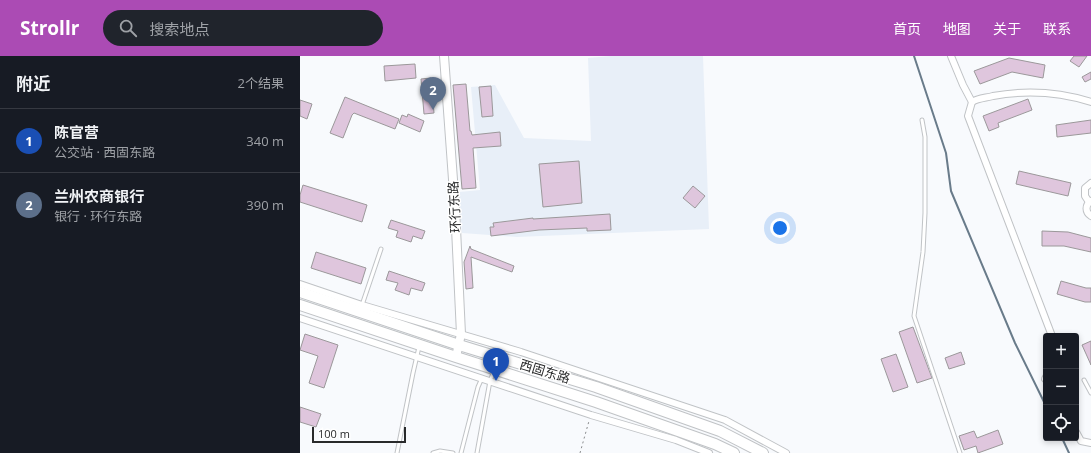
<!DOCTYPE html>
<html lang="zh">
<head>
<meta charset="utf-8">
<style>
	:root { --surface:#171b24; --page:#20242c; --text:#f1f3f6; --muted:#9ea1a6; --line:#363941; --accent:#ab4bb4 }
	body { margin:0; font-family:"Open Sans","Noto Sans SC",sans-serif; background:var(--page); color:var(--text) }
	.controls { position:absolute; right:12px; bottom:12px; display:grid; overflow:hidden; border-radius:4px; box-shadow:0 2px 6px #0003 }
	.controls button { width:36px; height:36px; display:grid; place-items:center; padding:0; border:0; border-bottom:1px solid var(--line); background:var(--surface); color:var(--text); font:20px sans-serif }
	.scale { position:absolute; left:12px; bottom:10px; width:94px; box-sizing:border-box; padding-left:4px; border:2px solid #292a2b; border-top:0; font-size:11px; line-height:14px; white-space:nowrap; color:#292a2b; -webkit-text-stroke:3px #fff; paint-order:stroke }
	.you { position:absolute; left:480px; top:172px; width:14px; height:14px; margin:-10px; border:3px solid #fff; border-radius:50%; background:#1a73e8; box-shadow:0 0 0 6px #1a73e833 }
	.badge { display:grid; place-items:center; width:26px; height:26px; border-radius:50%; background:var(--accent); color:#fff; font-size:13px; font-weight:700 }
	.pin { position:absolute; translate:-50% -33px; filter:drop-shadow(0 1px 2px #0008) }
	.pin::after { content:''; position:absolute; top:21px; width:14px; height:12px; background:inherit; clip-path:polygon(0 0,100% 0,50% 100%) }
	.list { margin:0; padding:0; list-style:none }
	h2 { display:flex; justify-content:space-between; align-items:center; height:52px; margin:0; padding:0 16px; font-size:17px }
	h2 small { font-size:13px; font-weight:400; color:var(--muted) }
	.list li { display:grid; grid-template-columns:26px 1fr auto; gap:12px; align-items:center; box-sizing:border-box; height:64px; padding:0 16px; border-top:1px solid var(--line) }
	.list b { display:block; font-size:15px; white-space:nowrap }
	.list p { margin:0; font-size:13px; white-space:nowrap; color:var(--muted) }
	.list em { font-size:13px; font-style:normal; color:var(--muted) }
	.icon { flex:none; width:22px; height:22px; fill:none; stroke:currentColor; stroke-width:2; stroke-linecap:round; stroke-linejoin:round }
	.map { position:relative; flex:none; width:791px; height:397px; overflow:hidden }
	header { display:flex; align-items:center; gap:24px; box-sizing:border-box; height:56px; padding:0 20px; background:var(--accent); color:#fff }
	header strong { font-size:19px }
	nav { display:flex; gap:22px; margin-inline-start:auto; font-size:14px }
	.search { width:280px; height:36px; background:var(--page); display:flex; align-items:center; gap:10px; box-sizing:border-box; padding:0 14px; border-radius:22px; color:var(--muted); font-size:15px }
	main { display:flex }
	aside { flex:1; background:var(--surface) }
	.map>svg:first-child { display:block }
	.built { fill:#e8eff8 }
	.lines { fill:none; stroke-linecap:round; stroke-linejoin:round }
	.stream { stroke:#697b8a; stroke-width:2 }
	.building { fill:#dfc6dd; stroke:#9b989a }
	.service-casing { stroke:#c0c3c6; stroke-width:5 }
	.minor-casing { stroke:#c0c3c6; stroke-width:8 }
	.tertiary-casing { stroke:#c0c3c6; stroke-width:10 }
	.primary-casing { stroke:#c0c3c6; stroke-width:12 }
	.path { stroke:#888a8c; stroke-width:1; stroke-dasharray:2 3; stroke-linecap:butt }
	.service { stroke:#fff; stroke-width:3 }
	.minor { stroke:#fff; stroke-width:6 }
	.tertiary { stroke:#fff; stroke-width:8 }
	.primary { stroke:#fff; stroke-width:10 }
	.labels { text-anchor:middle; stroke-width:3; stroke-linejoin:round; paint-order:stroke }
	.street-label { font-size:13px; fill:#292a2b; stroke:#fff }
</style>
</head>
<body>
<header>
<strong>Strollr</strong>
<div class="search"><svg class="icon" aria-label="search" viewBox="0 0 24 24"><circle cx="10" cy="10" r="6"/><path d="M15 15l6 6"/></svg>搜索地点</div>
<nav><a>首页</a><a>地图</a><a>关于</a><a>联系</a></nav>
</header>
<main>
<aside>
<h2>附近<small>2个结果</small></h2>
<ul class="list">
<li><span class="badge" style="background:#1a4fb4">1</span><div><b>陈官营</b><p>公交站 · 西固东路</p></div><em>340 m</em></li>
<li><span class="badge" style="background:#5c6f8a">2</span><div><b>兰州农商银行</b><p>银行 · 环行东路</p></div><em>390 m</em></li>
</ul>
</aside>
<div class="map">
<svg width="791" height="397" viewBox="0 0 791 397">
	<rect width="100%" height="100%" fill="#f8fafd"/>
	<path class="built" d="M310 0H403L409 173 217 181 162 177 159 136 180 134 171 31 195 29 224 82 291 85 288 2Z"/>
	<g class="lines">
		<g class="stream">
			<path d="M614 0 646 97 651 135 715 287 746 350"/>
			<path d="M762 382 769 397"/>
		</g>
	</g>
	<g class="building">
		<path d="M774 0H787L779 11 770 5Z"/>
		<path d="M709 2 745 9 743 22 712 16 680 28 674 15Z"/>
		<path d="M115 8 116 22 85 25 84 10Z"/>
		<path d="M791 16V23L785 26 782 21Z"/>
		<path d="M131 22 134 57 124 58 121 23Z"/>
		<path d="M166 28 170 75H171L172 79 200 76 201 90 173 92 176 132 162 133 153 29Z"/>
		<path d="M191 30 193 60 182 61 179 31Z"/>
		<path d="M45 41 99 63 95 73 54 57 52 59 43 82 30 77Z"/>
		<path d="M728 43 732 54 698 67 699 71 689 75 683 60Z"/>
		<path d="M0 44 12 48 7 63 0 60Z"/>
		<path d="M108 58 124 65 120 76 99 67 102 59 107 61Z"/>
		<path d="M791 64V77L757 81 756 69Z"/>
		<path d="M279 105 282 147 243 151 239 108Z"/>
		<path d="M719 115 771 127 768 140 716 128Z"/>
		<path d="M3 129 67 149 62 166 0 146V139Z"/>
		<path d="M393 130 405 140 395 152 383 142Z"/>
		<path d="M310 158 311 174 287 175V172L239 174 191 180 190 171H194L193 167 233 162V163Z"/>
		<path d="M91 164 125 175 122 183 113 180 111 186 96 181 98 175 88 172Z"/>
		<path d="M742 175 768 176 791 182V196L764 190H742Z"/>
		<path d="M170 190 171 193 214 210 212 216 171 201 173 232 166 233 164 206Z"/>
		<path d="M16 196 66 212 61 228 11 212Z"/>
		<path d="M89 215 125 227 122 235 111 232 109 239 95 234 98 227 86 224Z"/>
		<path d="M761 225 786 232H791V246H785L757 238Z"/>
		<path d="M613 271 632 322 617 327 599 276Z"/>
		<path d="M5 278 38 289 24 332 9 327 18 300 0 294Z"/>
		<path d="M791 285V309L782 289Z"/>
		<path d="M661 296 665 308 649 313 645 302Z"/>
		<path d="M596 298 608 331 593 336 581 303Z"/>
		<path d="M0 351 21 358 16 371 0 366Z"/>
		<path d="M698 374 703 388 678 397 676 390 664 394 659 380 674 375 677 382Z"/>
	</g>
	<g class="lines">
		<g class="service-casing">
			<g id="service">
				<path d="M622 64 625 81V157L623 196 614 260 660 397"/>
				<path d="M62 249 81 193"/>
				<path d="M784 324 791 337"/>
				<path d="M97 397 113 317 119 291"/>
				<path d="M133 397 140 395 153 397"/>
				<path d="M161 397 178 331 182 322"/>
				<path d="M177 397 190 325 194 315"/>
			</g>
		</g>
		<g class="minor-casing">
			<g id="minor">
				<path d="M651 0 663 29 672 46"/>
				<path d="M791 145C785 149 785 156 791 160"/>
				<path d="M789 146 785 140V132L791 127"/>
				<path d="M0 228 62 249 221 296 425 364 486 397"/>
				<path d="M0 262 291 359 376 384 409 397"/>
				<path d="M752 280 668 60 672 46C678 42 686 42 693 40 726 34 759 36 791 46"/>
				<path d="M746 321 745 323 746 324"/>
				<path d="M776 376 781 385 791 387"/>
			</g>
		</g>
		<g class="tertiary-casing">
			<path id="tertiary" d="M144 0 155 151 161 278 156 301"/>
		</g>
		<g class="primary-casing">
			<g id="primary">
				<path d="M0 236 159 289 296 331 420 375 463 397"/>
				<path d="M0 249 156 301 296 346 415 388 434 397"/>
			</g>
		</g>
		<path class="path" d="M280 397 289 365"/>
		<use href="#service" class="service"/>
		<use href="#minor" class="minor"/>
		<use href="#tertiary" class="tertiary"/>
		<use href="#primary" class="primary"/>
	</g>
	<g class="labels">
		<g class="street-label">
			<text transform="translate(154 151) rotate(-93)" y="5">环行东路</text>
			<text transform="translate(245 315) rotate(17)" y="5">西固东路</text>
		</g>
	</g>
</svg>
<div class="controls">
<button>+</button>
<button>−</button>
<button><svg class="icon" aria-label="locate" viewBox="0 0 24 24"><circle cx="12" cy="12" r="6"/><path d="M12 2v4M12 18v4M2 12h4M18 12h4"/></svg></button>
</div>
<div class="scale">100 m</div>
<div class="you"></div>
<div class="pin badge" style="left:196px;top:325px;background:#1a4fb4">1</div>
<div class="pin badge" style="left:133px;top:54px;background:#5c6f8a">2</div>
</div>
</main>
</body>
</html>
